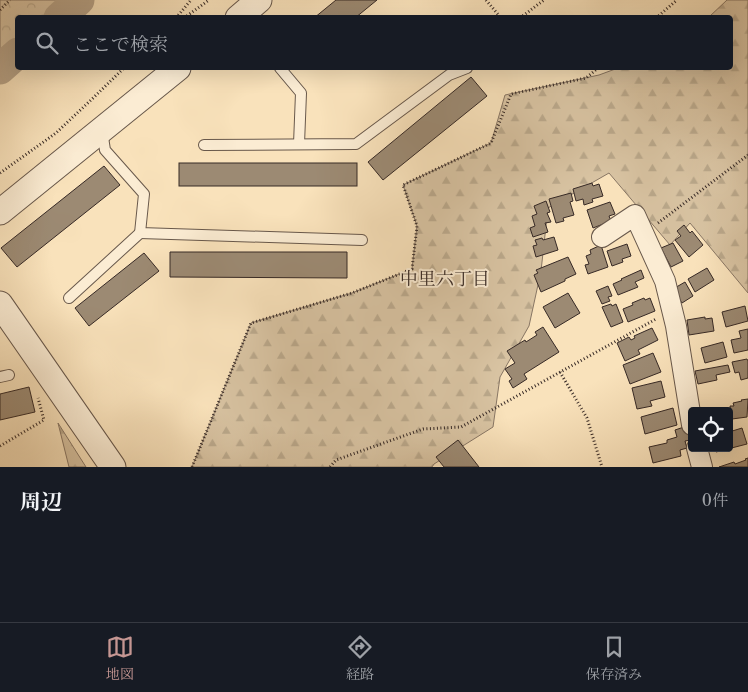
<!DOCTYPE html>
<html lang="ja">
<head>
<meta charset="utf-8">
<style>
	:root { --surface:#171b24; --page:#242831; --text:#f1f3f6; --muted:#9ea1a6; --line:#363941; --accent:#c59692 }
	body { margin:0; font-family:"Libre Caslon Text","Noto Serif JP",serif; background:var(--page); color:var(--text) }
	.controls { position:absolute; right:15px; bottom:15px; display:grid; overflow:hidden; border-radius:5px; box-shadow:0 5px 20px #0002 }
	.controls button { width:45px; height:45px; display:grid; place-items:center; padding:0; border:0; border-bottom:1px solid var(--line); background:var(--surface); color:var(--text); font:25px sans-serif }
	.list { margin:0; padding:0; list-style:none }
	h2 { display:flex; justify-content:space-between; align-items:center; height:65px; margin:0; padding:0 20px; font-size:21px }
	h2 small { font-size:16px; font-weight:400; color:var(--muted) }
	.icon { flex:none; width:28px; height:28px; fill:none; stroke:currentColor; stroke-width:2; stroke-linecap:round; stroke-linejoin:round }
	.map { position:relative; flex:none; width:748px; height:467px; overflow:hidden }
	.search { position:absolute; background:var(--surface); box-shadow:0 5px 20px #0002; left:15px; right:15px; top:15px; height:55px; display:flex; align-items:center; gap:12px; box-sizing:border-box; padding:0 18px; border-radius:5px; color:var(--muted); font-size:19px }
	.sheet { height:155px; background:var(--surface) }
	nav { display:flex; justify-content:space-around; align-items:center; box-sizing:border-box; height:70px; border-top:1px solid var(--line); background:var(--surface); font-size:14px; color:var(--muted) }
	nav a { display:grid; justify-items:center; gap:2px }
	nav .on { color:var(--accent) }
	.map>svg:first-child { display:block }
	.forest { fill:url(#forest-firs); stroke:#887664 }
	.park { fill:url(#park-crowns); stroke:#887664 }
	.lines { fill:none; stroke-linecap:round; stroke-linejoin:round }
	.river { stroke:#b7a388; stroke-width:31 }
	.building { fill:#9c8a73; stroke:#372a26 }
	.service-casing { stroke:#68584b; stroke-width:12 }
	.minor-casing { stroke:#68584b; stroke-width:22 }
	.tertiary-casing { stroke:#68584b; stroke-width:27 }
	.path { stroke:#372a26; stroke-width:3; stroke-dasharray:1 2.5; stroke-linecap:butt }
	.service { stroke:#fbecd3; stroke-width:10 }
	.minor { stroke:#fbecd3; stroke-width:20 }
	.tertiary { stroke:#fbecd3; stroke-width:25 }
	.labels { text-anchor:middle; stroke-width:4; stroke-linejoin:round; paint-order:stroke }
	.neighbourhood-label { font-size:18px; fill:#372a26; stroke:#fbecd3 }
</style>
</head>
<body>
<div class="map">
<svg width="748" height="467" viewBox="0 0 748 467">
	<defs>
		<pattern id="forest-firs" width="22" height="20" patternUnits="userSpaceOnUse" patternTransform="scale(1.25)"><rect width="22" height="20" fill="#d8c3a2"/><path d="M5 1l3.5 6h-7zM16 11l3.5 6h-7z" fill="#baa88b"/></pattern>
		<pattern id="park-crowns" width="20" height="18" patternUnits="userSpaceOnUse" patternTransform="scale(1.25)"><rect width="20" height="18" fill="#d8c3a2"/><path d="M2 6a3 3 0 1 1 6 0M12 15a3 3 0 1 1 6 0" fill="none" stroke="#baa88b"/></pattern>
	</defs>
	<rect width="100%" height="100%" fill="#f9e2bb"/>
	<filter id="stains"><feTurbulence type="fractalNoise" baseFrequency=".004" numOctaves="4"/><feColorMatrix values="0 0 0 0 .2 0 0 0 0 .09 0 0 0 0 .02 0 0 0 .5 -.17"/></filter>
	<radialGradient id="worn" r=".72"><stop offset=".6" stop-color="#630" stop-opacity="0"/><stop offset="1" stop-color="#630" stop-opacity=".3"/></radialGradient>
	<g class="forest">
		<path d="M727 0H748V293L690 223 670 245 609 173 548 208 541 271 529 326 500 377 493 427 434 464 432 467H192L251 323 352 293 412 269 417 226 403 185 491 143 505 95 599 75 618 68H730V18L709 17Z"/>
		<path d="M58 423 86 467H69Z"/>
	</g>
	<path class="park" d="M0 0H79L58 17 18 18 17 53 0 68Z"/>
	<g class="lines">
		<g class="river">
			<path d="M59 18 79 0"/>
			<path d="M0 69 18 53"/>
		</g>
	</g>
	<g class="building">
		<path d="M336 0H377L355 18H314Z"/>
		<path d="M471 77 487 96 383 180 368 162Z"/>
		<rect x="179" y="163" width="178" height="23"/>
		<path d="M104 166 120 185 17 267 1 248Z"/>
		<path d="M592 183 593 186 599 184 603 196 592 199 593 202 584 205 583 199 576 201 573 189Z"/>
		<path d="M571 193 573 201 570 202 574 215 563 218 564 221 556 223 549 199Z"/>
		<path d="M546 201 550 212 547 213 551 222 545 223 548 232 533 237 530 228 535 226 532 216 537 214 534 206Z"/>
		<path d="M610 202 615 214 609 216 611 221 593 228 587 210Z"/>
		<path d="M684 225 690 233 692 231 703 245 689 257 675 240 681 236 677 231Z"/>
		<path d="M554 237 558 250 536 257 533 246 537 245 535 240 542 238 543 240Z"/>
		<path d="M673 243 683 261 671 267 661 248Z"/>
		<path d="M627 244 631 256 622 259 623 262 612 266 607 251Z"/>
		<path d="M601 245 608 267 588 274 585 265 589 264 586 256 591 254 590 250Z"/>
		<path d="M170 252H347V278L170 277Z"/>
		<path d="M144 253 159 271 89 326 75 308Z"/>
		<path d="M568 257 576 274 565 279V281L541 292 534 275 538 273 536 270Z"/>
		<path d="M707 268 714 280 695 292 688 279Z"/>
		<path d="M641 270 644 278 635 282 638 287 618 295 613 284 622 280 621 279Z"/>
		<path d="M685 282 693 296 682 303 673 289Z"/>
		<path d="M608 286 612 296 608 297 610 301 602 304 596 291Z"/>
		<path d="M568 293 580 313 555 328 543 307Z"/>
		<path d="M644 298 645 300 650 298 655 311 628 322 623 309 633 305 632 303Z"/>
		<path d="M611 304 612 306 616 304 623 322 611 327 602 307Z"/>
		<path d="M745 306 748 321 726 327 722 312Z"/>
		<path d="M705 317V319L712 318 714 331 689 335 687 320Z"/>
		<path d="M543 327 559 352 524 374 527 379 513 388 509 381 512 379 505 369 515 363 507 351 525 340 526 342 537 335 535 332Z"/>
		<path d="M652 328 658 340 638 350 640 354 625 361 617 343 629 337 631 340 635 338 634 336Z"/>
		<path d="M748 329V350L734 353 731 340 741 338 739 331Z"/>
		<path d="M723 342 727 357 705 363 701 348Z"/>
		<path d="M653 353 661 372 630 384 623 365Z"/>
		<path d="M747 359 748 361V378L741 380 739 372 735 373 732 362Z"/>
		<path d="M728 365 730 372 716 375 717 380 698 384 695 371Z"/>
		<path d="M661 381 665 397 650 401 652 406 637 409 632 388Z"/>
		<path d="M29 387 35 412 0 420V394Z"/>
		<path d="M748 399 747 417 732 419 730 406H734L733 403 742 401 741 400Z"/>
		<path d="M673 408 677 425 645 434 641 417Z"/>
		<path d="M687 426 691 440 685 441 687 448 680 450 681 456 653 463 649 447 667 443V440L677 437 675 430Z"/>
		<path d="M742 428 747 444 716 452 715 448H729V432Z"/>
		<path d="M458 440 479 467H444L436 457Z"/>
		<path d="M748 458V467H719L734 462 735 464 746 460 745 459Z"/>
	</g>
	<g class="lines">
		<g class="service-casing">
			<g id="service">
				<path d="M280 68 301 93 299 144"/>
				<path d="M102 131 105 150 144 194 140 233 362 240"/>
				<path d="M204 145 356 144 449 75 467 68"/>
				<path d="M69 298 140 233"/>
				<path d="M0 377 9 375"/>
			</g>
		</g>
		<g class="minor-casing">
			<g id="minor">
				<path d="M602 237 635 215 665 281 676 326 692 425"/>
				<path d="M697 448 702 467"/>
			</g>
		</g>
		<g class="tertiary-casing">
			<g id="tertiary">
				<path d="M238 18 259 0"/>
				<path d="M0 212 178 68"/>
				<path d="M0 304 113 467"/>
			</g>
		</g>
		<g class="path">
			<path d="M486 0 501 18"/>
			<path d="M0 10 10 0"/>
			<path d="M176 18 191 0"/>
			<path d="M184 18 209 0"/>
			<path d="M520 18 544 0"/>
			<path d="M656 18 677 0"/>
			<path d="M0 173 56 133 91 100 124 68"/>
			<path d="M658 223 748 155"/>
			<path d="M560 372 587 418 602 467"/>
			<path d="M0 446 44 420 38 398"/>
			<path d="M192 467 251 323 352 293 412 269 417 226 403 185 491 143 511 94 586 78 598 68"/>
			<path d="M330 467 336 460 423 429 461 427 656 319"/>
		</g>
		<use href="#service" class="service"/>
		<use href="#minor" class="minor"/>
		<use href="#tertiary" class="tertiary"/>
	</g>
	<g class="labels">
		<g class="neighbourhood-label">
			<text x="445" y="285">中里六丁目</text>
		</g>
	</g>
	<rect width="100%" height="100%" filter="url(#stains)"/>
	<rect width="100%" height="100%" fill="url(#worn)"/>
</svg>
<div class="controls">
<button><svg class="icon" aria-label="locate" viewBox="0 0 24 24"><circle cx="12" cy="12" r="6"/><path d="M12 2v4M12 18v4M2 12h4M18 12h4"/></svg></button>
</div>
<div class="search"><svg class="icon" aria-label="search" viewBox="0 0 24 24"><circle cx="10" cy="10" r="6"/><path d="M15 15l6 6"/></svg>ここで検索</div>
</div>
<section class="sheet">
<h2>周辺<small>0件</small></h2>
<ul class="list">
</ul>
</section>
<nav>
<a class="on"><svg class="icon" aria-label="map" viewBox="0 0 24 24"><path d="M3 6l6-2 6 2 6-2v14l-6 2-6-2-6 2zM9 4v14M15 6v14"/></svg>地図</a>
<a><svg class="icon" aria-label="directions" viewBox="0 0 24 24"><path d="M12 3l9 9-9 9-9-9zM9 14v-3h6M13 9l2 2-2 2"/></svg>経路</a>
<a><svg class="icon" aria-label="saved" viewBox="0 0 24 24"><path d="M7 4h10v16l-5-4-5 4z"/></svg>保存済み</a>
</nav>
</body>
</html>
